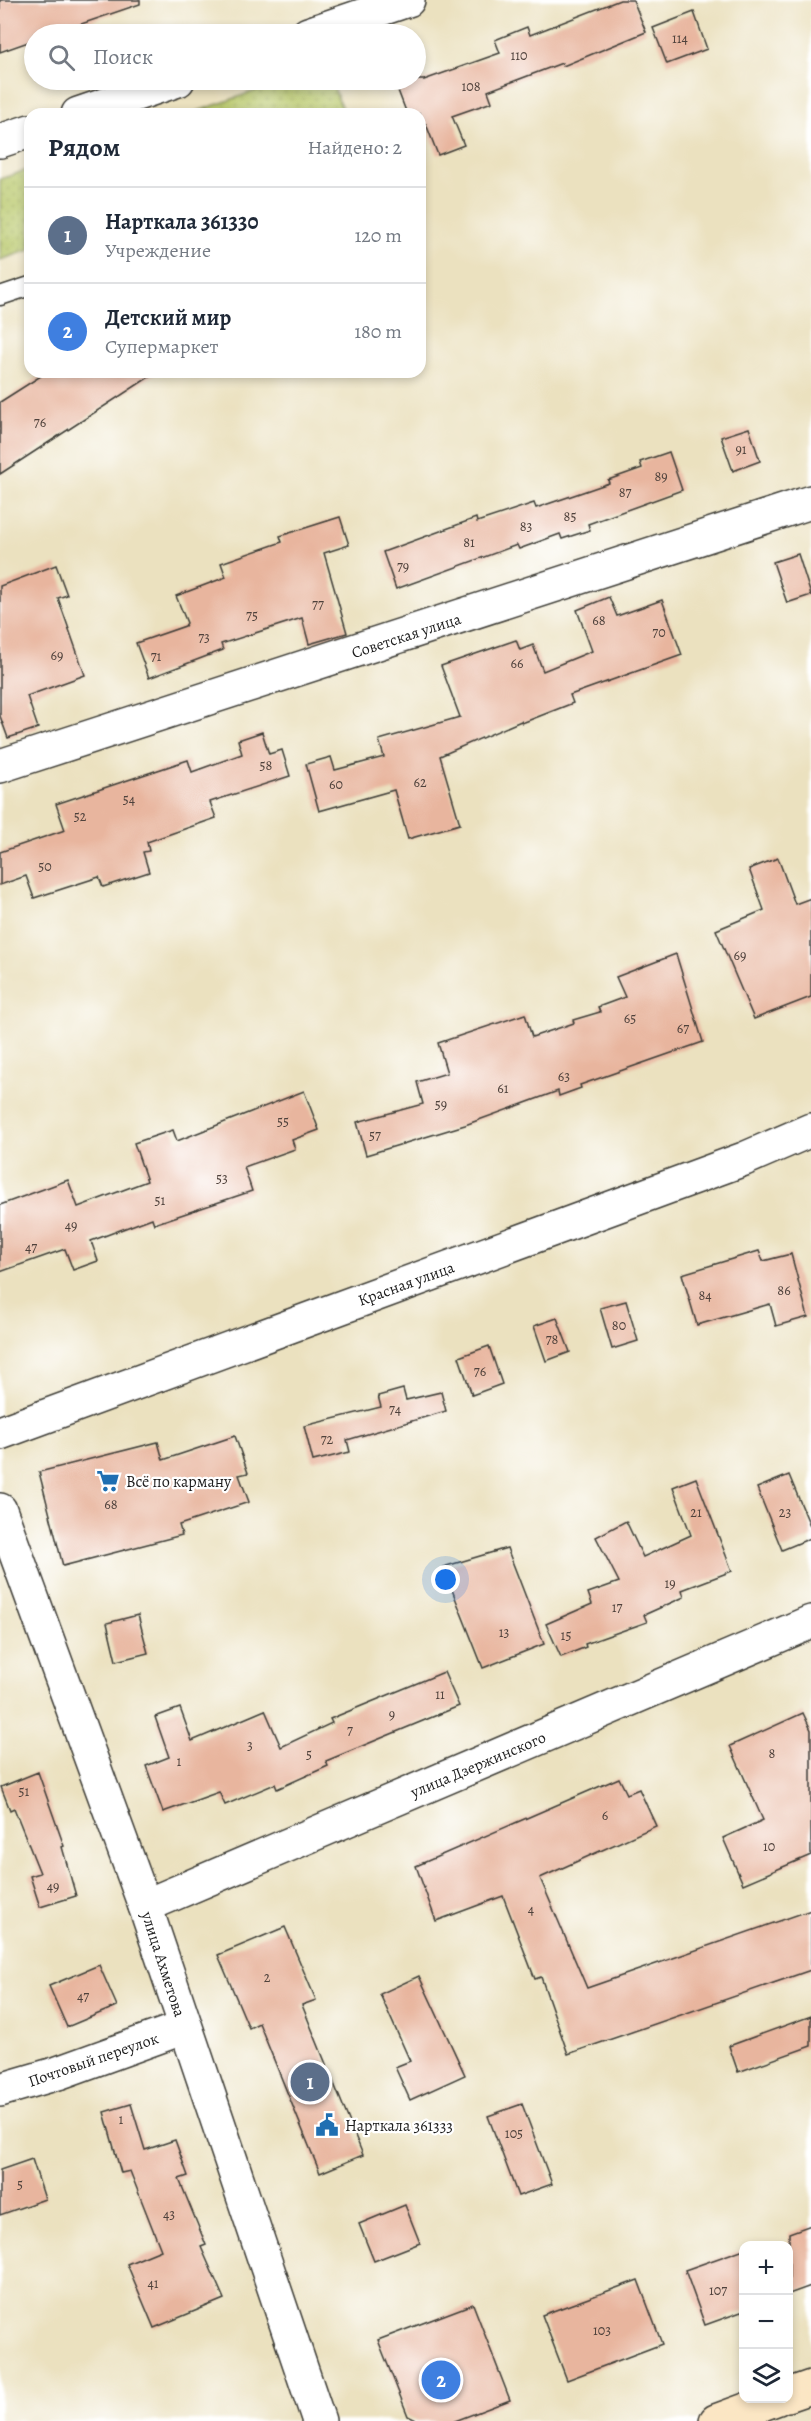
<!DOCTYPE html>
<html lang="ru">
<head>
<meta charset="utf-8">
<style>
	:root { --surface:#fff; --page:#f2f2f3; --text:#1f2937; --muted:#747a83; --line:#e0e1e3; --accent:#1a73e8 }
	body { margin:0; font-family:Alegreya,serif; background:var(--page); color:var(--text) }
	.controls { position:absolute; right:18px; bottom:18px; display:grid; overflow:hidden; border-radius:12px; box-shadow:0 3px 9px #0003 }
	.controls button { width:54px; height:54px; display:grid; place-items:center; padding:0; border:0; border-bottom:2px solid var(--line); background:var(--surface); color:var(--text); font:30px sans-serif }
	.you { position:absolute; left:446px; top:1580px; width:21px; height:21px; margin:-15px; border:4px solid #fff; border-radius:50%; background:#1a73e8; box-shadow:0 0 0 9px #1a73e833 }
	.badge { display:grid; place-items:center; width:39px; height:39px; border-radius:50%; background:var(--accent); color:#fff; font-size:20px; font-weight:700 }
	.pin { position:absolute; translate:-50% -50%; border:3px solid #fff; box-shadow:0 2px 6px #0006 }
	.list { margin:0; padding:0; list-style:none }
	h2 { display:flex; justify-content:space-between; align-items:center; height:78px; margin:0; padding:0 24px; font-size:26px }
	h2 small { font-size:20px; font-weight:400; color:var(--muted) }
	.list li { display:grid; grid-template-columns:39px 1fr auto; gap:18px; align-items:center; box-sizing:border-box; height:96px; padding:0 24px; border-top:2px solid var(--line) }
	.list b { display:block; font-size:22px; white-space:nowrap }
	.list p { margin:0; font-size:20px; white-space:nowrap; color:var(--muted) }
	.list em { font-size:20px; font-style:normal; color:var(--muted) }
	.icon { flex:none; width:33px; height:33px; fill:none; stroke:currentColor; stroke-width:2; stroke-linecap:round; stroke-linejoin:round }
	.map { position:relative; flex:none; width:811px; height:2421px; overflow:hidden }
	.search { position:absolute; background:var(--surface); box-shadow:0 3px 9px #0003; left:24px; top:24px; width:402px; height:66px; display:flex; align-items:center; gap:15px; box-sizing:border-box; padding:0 21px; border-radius:33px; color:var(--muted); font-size:22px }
	.panel { position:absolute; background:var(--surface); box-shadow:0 3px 9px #0003; left:24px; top:108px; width:402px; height:270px; border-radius:18px }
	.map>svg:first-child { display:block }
	.grass { fill:url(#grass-dots); stroke:#6a7242; stroke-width:1.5 }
	.building { fill:#e8b59e }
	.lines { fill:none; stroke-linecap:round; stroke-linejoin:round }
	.service-casing { stroke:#3b3a34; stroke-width:21 }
	.minor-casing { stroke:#3b3a34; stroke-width:36 }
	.tertiary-casing { stroke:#3b3a34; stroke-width:36 }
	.secondary-casing { stroke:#3b3a34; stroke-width:36 }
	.service { stroke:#fff; stroke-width:18 }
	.minor { stroke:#fff; stroke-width:33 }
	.tertiary { stroke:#fff; stroke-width:33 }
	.secondary { stroke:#fbe6c4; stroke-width:33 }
	.labels { text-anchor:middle; stroke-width:4.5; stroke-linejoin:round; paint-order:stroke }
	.number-label { font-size:14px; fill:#4f423c }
	.street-label { font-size:16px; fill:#1c1c1c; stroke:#fff }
	.poi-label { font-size:16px; fill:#1c1c1c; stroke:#fff; text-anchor:start }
</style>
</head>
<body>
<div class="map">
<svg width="811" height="2421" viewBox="0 0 811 2421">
	<defs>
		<pattern id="grass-dots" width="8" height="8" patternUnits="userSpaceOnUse" patternTransform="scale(1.5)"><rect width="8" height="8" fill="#b8c769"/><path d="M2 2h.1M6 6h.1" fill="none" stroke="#9eaa5a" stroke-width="1.8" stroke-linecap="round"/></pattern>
	</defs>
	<rect width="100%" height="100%" fill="#fff"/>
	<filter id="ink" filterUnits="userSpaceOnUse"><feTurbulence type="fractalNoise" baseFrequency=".0167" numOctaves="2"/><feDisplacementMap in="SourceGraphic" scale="12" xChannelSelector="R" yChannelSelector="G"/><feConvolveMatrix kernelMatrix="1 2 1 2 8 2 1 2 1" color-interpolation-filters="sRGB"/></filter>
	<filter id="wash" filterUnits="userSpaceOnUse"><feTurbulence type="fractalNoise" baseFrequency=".008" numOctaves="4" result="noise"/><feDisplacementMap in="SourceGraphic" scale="24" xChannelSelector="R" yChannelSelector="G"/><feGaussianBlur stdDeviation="1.35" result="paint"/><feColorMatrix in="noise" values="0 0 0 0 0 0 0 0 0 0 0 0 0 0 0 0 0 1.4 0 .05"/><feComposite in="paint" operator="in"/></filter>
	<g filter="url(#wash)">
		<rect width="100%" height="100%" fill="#ebe1bf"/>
		<g class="grass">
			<path d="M286 80H327L334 88 344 114H190Z"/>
			<path d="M30 169V250L0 260V179Z"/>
		</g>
		<g id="blocks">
			<g class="building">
				<path d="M0 0H140V4L52 34H34V40L0 52Z"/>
				<path d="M620 0H633L646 32 563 66 562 63 488 91 492 102 452 116 464 145 438 155 426 124 420 126V114H407L394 80H424L500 53 495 40 527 27 530 35Z"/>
				<path d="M694 12 707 49 667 64 653 28Z"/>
				<path d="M47 372H157L0 474V402Z"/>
				<path d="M749 428 760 461 733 471 721 437Z"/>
				<path d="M669 452 682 490 588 524 590 530 562 539 560 534 519 549 517 545 396 589 383 552 476 518 477 522 534 503 536 508 609 483 608 480 642 468 640 462Z"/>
				<path d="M340 517 349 545 324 553 347 633 309 644 302 618 221 644 223 650 149 678 136 643 185 626 187 623 176 596 226 577 221 563 282 542 280 536Z"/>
				<path d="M798 554 811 595 787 603 773 562Z"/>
				<path d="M56 565 67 595 58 598 85 675 27 696 38 728 8 738 0 716V586Z"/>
				<path d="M609 597 617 616 662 600 682 655 570 695 573 703 522 723 521 721 440 756 460 824 408 839 394 790 319 811 306 764 331 757 335 770 384 757 379 740 460 717 441 666 516 640 520 650 533 645 543 671 592 651 577 610Z"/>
				<path d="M262 732 269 754 282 750 290 776 210 802 216 818 147 842 149 851 143 852 149 872 103 887 99 877 34 898 26 876 0 885V852L65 830 56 804 188 760 192 772 242 754 238 740Z"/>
				<path d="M778 858 795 904 811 898V997L754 1019 716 930 764 910 749 869Z"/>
				<path d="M676 954 703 1042 580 1085 581 1088 559 1096 558 1091 465 1125 366 1155 357 1122 423 1104 417 1082 447 1073 438 1043 525 1014 532 1037 574 1023 573 1020 600 1012 598 1007 625 997 616 977Z"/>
				<path d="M304 1091 319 1130 292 1140 295 1149 244 1167 252 1191 154 1224 152 1218 91 1241 98 1261 73 1270 65 1249 0 1272V1205L68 1180 78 1207 147 1181 134 1143 173 1130 177 1141Z"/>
				<path d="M759 1251 763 1261 791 1254 808 1317 776 1326 770 1304 697 1325 682 1274Z"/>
				<path d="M626 1301 638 1341 612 1349 600 1308Z"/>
				<path d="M557 1318 570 1352 546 1361 534 1326Z"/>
				<path d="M489 1346 502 1384 472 1395 459 1357Z"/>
				<path d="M403 1389 406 1400 441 1392 446 1411 347 1440 350 1452 313 1461 304 1426 381 1407 378 1396Z"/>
				<path d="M235 1436 248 1473 239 1475 249 1502 179 1525 182 1535 63 1566 39 1472 158 1442 163 1460Z"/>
				<path d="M789 1475 811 1528V1538L782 1550 757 1488Z"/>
				<path d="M696 1478 732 1571 682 1590 684 1597 644 1615 647 1622 585 1644 586 1647 561 1657 546 1624 592 1604 588 1593 619 1582 596 1537 626 1521 643 1557 691 1535 673 1487Z"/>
				<path d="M507 1548 544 1644 483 1668 443 1567Z"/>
				<path d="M138 1615 148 1653 116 1661 107 1623Z"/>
				<path d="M444 1672 459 1706 326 1761 328 1766 277 1789 275 1784 225 1805 219 1792 163 1812 146 1766 169 1757 155 1717 180 1708 192 1741 265 1710 281 1747 332 1723 330 1719Z"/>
				<path d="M803 1713 811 1730V1855L743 1884 723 1838 763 1820 730 1746Z"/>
				<path d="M38 1772 64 1846 62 1847 76 1896 40 1907 30 1876 40 1873 14 1808 10 1810 1 1787Z"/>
				<path d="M619 1778 627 1794 639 1789 656 1826 540 1878 587 1988 811 1910V1970L568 2054 541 1977 535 1979 503 1896 436 1921 416 1866Z"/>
				<path d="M285 1927 316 2000 302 2005 363 2155 320 2173 259 2023 249 2028 218 1955Z"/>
				<path d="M99 1965 117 2006 67 2027 49 1986Z"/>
				<path d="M419 1976 465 2075 410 2100 395 2067 410 2061 380 1994Z"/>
				<path d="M811 2016V2046L738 2072 729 2046Z"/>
				<path d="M131 2104 145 2150 175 2140 188 2176 179 2179 206 2245 201 2247 224 2299 154 2328 127 2264 161 2250 130 2171 121 2173 104 2112Z"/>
				<path d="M522 2104 552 2184 518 2196 488 2116Z"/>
				<path d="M32 2159 45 2199 0 2215V2170Z"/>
				<path d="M405 2205 420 2243 374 2261 359 2224Z"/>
				<path d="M811 2225V2286L789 2294V2233Z"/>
				<path d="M744 2249V2311L705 2325 685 2270Z"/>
				<path d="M638 2280 662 2344 567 2380 542 2315Z"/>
				<path d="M473 2304 510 2400 455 2421H418L408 2416 378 2340Z"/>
			</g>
		</g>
	</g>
	<g filter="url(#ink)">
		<use href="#blocks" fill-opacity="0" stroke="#3b3a34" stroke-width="1.5"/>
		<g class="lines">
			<g class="service-casing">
				<path id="service" d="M0 296 30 286"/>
			</g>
			<g class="minor-casing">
				<g id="minor">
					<path d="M0 766 811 502"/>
					<path d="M145 1906 811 1622"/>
					<path d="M0 2090 58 2073 185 2027"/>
				</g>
			</g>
			<g class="tertiary-casing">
				<g id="tertiary">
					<path d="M308 34 408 0"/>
					<path d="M78 114 178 80"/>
					<path d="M0 141 30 131"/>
					<path d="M0 1433 744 1159 811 1130"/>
					<path d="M0 1510 145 1906 319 2421"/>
				</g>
			</g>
			<g class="secondary-casing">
				<g id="secondary">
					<path d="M788 2395 811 2387"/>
					<path d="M716 2421 778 2398"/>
				</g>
			</g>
			<use href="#service" class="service"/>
			<use href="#minor" class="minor"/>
			<use href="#tertiary" class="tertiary"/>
			<use href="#secondary" class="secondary"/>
		</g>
	</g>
	<defs>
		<g id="supermarket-bare" transform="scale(1.8)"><path d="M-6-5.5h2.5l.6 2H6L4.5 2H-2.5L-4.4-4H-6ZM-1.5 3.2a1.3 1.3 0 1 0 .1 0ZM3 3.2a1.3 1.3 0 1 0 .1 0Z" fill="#1f6fb2" stroke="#fff" stroke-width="2.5" paint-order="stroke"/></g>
		<g id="civic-bare" transform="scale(1.8)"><path d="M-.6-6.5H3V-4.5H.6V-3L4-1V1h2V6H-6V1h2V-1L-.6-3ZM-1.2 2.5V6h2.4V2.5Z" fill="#1f6fb2" stroke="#fff" stroke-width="2.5" paint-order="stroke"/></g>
	</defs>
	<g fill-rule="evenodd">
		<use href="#supermarket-bare" x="108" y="1481"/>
		<use href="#civic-bare" x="327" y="2125"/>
	</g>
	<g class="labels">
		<g class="number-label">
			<text x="680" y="43">114</text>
			<text x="519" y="60">110</text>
			<text x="471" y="91">108</text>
			<text x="40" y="427">76</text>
			<text x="741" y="454">91</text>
			<text x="661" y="481">89</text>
			<text x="625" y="497">87</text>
			<text x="570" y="521">85</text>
			<text x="526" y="531">83</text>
			<text x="469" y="547">81</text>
			<text x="403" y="571">79</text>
			<text x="318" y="609">77</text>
			<text x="252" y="620">75</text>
			<text x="599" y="625">68</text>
			<text x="659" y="637">70</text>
			<text x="204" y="642">73</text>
			<text x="57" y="660">69</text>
			<text x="156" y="661">71</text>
			<text x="517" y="668">66</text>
			<text x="266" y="770">58</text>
			<text x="420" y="787">62</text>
			<text x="336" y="789">60</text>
			<text x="129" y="804">54</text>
			<text x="80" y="821">52</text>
			<text x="45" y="871">50</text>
			<text x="740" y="960">69</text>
			<text x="630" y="1023">65</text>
			<text x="683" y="1033">67</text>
			<text x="564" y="1081">63</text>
			<text x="503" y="1093">61</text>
			<text x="441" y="1109">59</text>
			<text x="283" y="1126">55</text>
			<text x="375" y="1140">57</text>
			<text x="222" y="1183">53</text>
			<text x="160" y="1205">51</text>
			<text x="71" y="1230">49</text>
			<text x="31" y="1252">47</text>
			<text x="784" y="1295">86</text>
			<text x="705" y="1300">84</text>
			<text x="619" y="1330">80</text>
			<text x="552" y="1344">78</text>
			<text x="480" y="1376">76</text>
			<text x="395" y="1414">74</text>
			<text x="327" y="1444">72</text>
			<text x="111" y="1509">68</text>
			<text x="696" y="1517">21</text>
			<text x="785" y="1517">23</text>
			<text x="670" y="1588">19</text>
			<text x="617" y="1612">17</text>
			<text x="504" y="1637">13</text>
			<text x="566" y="1640">15</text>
			<text x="440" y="1699">11</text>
			<text x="392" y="1719">9</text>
			<text x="350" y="1735">7</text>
			<text x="250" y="1750">3</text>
			<text x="772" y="1758">8</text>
			<text x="309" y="1759">5</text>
			<text x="179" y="1766">1</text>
			<text x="24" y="1796">51</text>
			<text x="605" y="1820">6</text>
			<text x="769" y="1851">10</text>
			<text x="53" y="1891">49</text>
			<text x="531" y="1914">4</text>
			<text x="267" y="1982">2</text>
			<text x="83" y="2001">47</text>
			<text x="121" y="2124">1</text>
			<text x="514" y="2138">105</text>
			<text x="20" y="2189">5</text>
			<text x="169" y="2219">43</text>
			<text x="153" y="2288">41</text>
			<text x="718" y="2295">107</text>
			<text x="602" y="2335">103</text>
		</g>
		<g class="street-label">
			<text transform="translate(406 635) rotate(-18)" y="6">Советская улица</text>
			<text transform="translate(406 1283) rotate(-20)" y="6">Красная улица</text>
			<text transform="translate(478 1764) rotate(-23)" y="6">улица Дзержинского</text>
			<text transform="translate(164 1964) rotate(72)" y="6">улица Ахметова</text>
			<text transform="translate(93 2059) rotate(-19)" y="6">Почтовый переулок</text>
		</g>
		<g class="poi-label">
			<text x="126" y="1487">Всё по карману</text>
			<text x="345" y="2131">Нарткала 361333</text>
		</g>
	</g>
</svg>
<div class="controls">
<button>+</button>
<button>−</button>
<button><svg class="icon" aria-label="layers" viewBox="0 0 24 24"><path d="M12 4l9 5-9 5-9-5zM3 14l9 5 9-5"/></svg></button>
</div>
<div class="you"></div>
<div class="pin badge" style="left:310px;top:2082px;background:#5c6f8a">1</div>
<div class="pin badge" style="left:441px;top:2380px;background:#3f7fe0">2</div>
<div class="search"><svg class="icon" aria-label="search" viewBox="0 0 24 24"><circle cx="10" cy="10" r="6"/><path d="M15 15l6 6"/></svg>Поиск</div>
<section class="panel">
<h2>Рядом<small>Найдено: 2</small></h2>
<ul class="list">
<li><span class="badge" style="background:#5c6f8a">1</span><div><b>Нарткала 361330</b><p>Учреждение</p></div><em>120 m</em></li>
<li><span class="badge" style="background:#3f7fe0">2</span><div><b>Детский мир</b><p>Супермаркет</p></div><em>180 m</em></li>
</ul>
</section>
</div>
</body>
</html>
